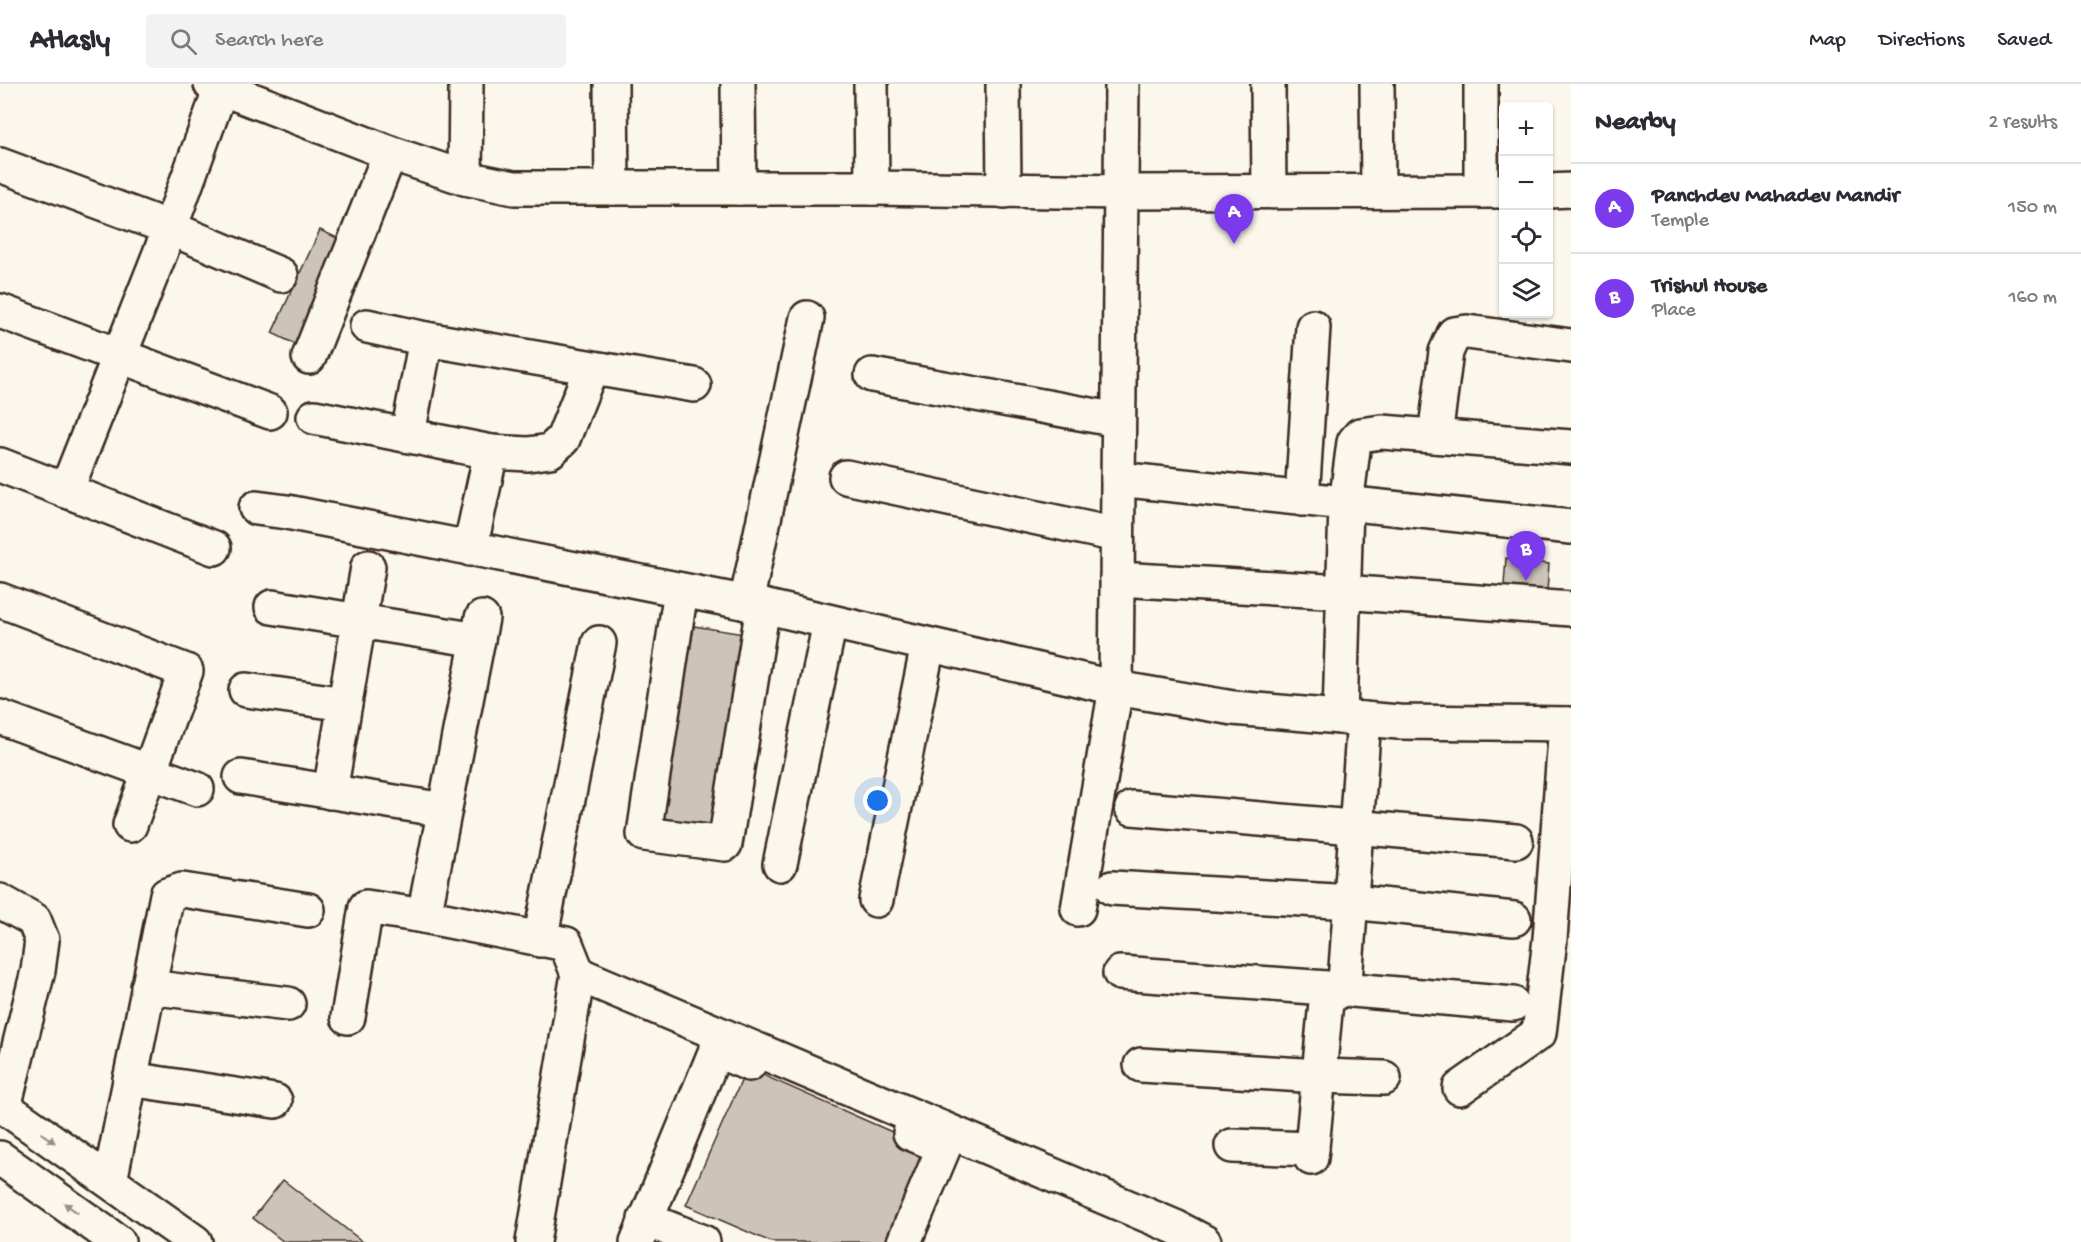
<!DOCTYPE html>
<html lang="en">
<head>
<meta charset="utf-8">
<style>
	:root { --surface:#fff; --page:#f2f2f3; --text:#2b2b33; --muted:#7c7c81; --line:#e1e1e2; --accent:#7c3aed }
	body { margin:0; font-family:"Gochi Hand",sans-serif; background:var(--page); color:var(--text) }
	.controls { position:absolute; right:18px; top:18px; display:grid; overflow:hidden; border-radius:6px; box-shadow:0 2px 4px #0004 }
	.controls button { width:54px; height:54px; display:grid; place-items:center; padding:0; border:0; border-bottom:2px solid var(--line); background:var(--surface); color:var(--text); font:30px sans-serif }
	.you { position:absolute; left:878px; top:717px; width:21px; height:21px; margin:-15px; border:4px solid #fff; border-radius:50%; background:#1a73e8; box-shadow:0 0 0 9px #1a73e833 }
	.badge { display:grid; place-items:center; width:39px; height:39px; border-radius:50%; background:var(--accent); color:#fff; font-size:20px; font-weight:700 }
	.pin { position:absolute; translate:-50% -50px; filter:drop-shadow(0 2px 3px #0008) }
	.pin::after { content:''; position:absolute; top:32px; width:21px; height:18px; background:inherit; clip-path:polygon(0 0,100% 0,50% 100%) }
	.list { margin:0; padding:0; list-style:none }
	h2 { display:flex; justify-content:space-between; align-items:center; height:78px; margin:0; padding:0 24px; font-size:26px }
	h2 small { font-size:20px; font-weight:400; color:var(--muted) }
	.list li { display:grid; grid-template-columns:39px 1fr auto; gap:18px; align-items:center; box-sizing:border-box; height:90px; padding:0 24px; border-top:2px solid var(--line) }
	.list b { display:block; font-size:22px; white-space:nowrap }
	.list p { margin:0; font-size:20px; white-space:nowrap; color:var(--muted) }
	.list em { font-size:20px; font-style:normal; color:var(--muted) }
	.icon { flex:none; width:33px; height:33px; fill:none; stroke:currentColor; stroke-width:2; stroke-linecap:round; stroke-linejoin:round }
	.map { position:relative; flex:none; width:1571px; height:1158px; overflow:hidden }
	header { display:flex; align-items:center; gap:36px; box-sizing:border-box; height:84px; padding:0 30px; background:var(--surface); border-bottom:2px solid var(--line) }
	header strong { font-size:28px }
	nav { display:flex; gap:33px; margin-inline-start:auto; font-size:21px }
	.search { width:420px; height:54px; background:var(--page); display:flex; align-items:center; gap:15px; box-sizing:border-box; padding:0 21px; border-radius:6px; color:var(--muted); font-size:22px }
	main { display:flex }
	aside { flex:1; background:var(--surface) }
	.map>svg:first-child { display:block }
	.building { fill:#ccc4b9; stroke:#3b2a1e; stroke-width:1.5 }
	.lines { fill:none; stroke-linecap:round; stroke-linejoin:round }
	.minor-casing { stroke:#3b2a1e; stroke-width:38 }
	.major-casing { stroke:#3b2a1e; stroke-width:38 }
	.minor { stroke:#fbf7ec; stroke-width:33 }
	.major { stroke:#fbf7ec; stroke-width:33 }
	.oneway { fill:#9b9085 }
</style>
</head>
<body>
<header>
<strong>Atlasly</strong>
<div class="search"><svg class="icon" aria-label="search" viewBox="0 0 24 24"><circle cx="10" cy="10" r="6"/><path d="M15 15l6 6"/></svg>Search here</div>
<nav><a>Map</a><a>Directions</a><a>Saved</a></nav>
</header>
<main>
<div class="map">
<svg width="1571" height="1158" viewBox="0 0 1571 1158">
	<rect width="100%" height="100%" fill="#fbf7ec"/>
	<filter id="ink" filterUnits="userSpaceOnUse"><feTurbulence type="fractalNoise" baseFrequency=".0167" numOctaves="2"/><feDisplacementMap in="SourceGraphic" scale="12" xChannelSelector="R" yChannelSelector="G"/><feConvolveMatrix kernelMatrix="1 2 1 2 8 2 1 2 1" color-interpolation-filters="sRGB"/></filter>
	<g filter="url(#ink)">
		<g class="building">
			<path d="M320 146 348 159 299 262 272 249Z"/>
			<path d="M1506 474 1549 480 1546 521 1503 514Z"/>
			<path d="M694 542 750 551 718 750 661 741Z"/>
			<path d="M747 984 935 1067 895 1158H771L686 1121Z"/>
			<path d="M283 1096 363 1158H284L253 1134Z"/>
		</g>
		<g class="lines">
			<g class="minor-casing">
				<g id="minor">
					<path d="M211 0 390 69 465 94 514 104H872L1121 108 1504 107"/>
					<path d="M611 0 612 104"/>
					<path d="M738 0 739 104"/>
					<path d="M871 0 872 104"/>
					<path d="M1003 0 1004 107"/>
					<path d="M1122 0 1116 604 1233 624 1399 638 1571 640"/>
					<path d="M1268 0 1269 107"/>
					<path d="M1377 0 1378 107"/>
					<path d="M1481 0V107"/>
					<path d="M0 81 170 144 281 191"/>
					<path d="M465 94 466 0"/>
					<path d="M1548 107 1571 106"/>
					<path d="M0 227 270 328"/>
					<path d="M367 242 426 255 605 286"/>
					<path d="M309 273 390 69"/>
					<path d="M872 291 1118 336"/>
					<path d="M314 333 491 368 470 465"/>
					<path d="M408 350 426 255"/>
					<path d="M1435 352 1446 268 1454 250 1467 248 1571 262"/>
					<path d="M491 368 528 370 550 367 563 355 588 292 596 286H605L694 301"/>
					<path d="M0 381 214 464"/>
					<path d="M846 393 1117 451"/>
					<path d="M1118 395 1571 443"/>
					<path d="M66 407 170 144 221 4"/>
					<path d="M1302 415 1313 243"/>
					<path d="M256 424 287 428 763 522 1116 604 1078 825"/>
					<path d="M1117 495 1343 508 1571 525"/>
					<path d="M681 506 644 750 725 760 763 522"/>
					<path d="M0 516 186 587 130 741"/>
					<path d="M746 519 807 234"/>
					<path d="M272 523 478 556"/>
					<path d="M482 534 424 832 566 860 578 890 533 1158"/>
					<path d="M246 606 345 620"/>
					<path d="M0 633 197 705"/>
					<path d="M1340 633 1346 420 1354 358 1360 351 1382 348 1571 363"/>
					<path d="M241 693 444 726"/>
					<path d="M330 708 368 483"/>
					<path d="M1132 724 1516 757"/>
					<path d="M780 780 830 538"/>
					<path d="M1112 804 1352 818 1514 835"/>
					<path d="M876 816 928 561"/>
					<path d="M0 817 34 836 42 856 38 887 4 1023"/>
					<path d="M540 856 599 559"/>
					<path d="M1120 889 1341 905 1513 920"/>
					<path d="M578 890 1175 1143 1204 1158"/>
					<path d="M148 903 288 920"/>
					<path d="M348 933 366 823 424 832"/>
					<path d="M1141 981 1319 992 1384 994"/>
					<path d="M130 995 275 1017"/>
					<path d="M1460 1004 1539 949 1550 855 1566 640"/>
					<path d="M1232 1062 1312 1065"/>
					<path d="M1311 1074 1326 918C1332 910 1340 907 1345 898L1364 635"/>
					<path d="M110 1097 167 811 182 806 308 826"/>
					<path d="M645 1135 703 1158"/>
					<path d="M637 1158 716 966 749 980"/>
					<path d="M904 1158 944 1063 910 1049"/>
				</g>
			</g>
			<g class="major-casing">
				<g id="major">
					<path d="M0 1020 195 1158"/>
					<path d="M0 1074 118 1158"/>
				</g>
			</g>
			<use href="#minor" class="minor"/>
			<use href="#major" class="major"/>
		</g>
		<defs><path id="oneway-solid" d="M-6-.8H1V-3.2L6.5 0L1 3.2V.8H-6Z" transform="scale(1.5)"/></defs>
		<g class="oneway">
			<use href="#oneway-solid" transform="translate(48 1054) rotate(35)"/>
			<use href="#oneway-solid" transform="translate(71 1124) rotate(-145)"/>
		</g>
	</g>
</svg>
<div class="controls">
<button>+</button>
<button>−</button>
<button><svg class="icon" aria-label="locate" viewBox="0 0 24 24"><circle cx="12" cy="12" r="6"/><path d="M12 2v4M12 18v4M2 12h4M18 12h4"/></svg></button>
<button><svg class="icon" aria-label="layers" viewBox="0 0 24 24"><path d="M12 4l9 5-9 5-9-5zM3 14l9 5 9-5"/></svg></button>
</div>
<div class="you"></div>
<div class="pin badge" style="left:1234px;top:160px">A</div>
<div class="pin badge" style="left:1526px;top:497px">B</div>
</div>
<aside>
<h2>Nearby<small>2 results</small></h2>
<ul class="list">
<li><span class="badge">A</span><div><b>Panchdev Mahadev Mandir</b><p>Temple</p></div><em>150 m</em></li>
<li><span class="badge">B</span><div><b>Trishul House</b><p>Place</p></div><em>160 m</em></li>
</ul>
</aside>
</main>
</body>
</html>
